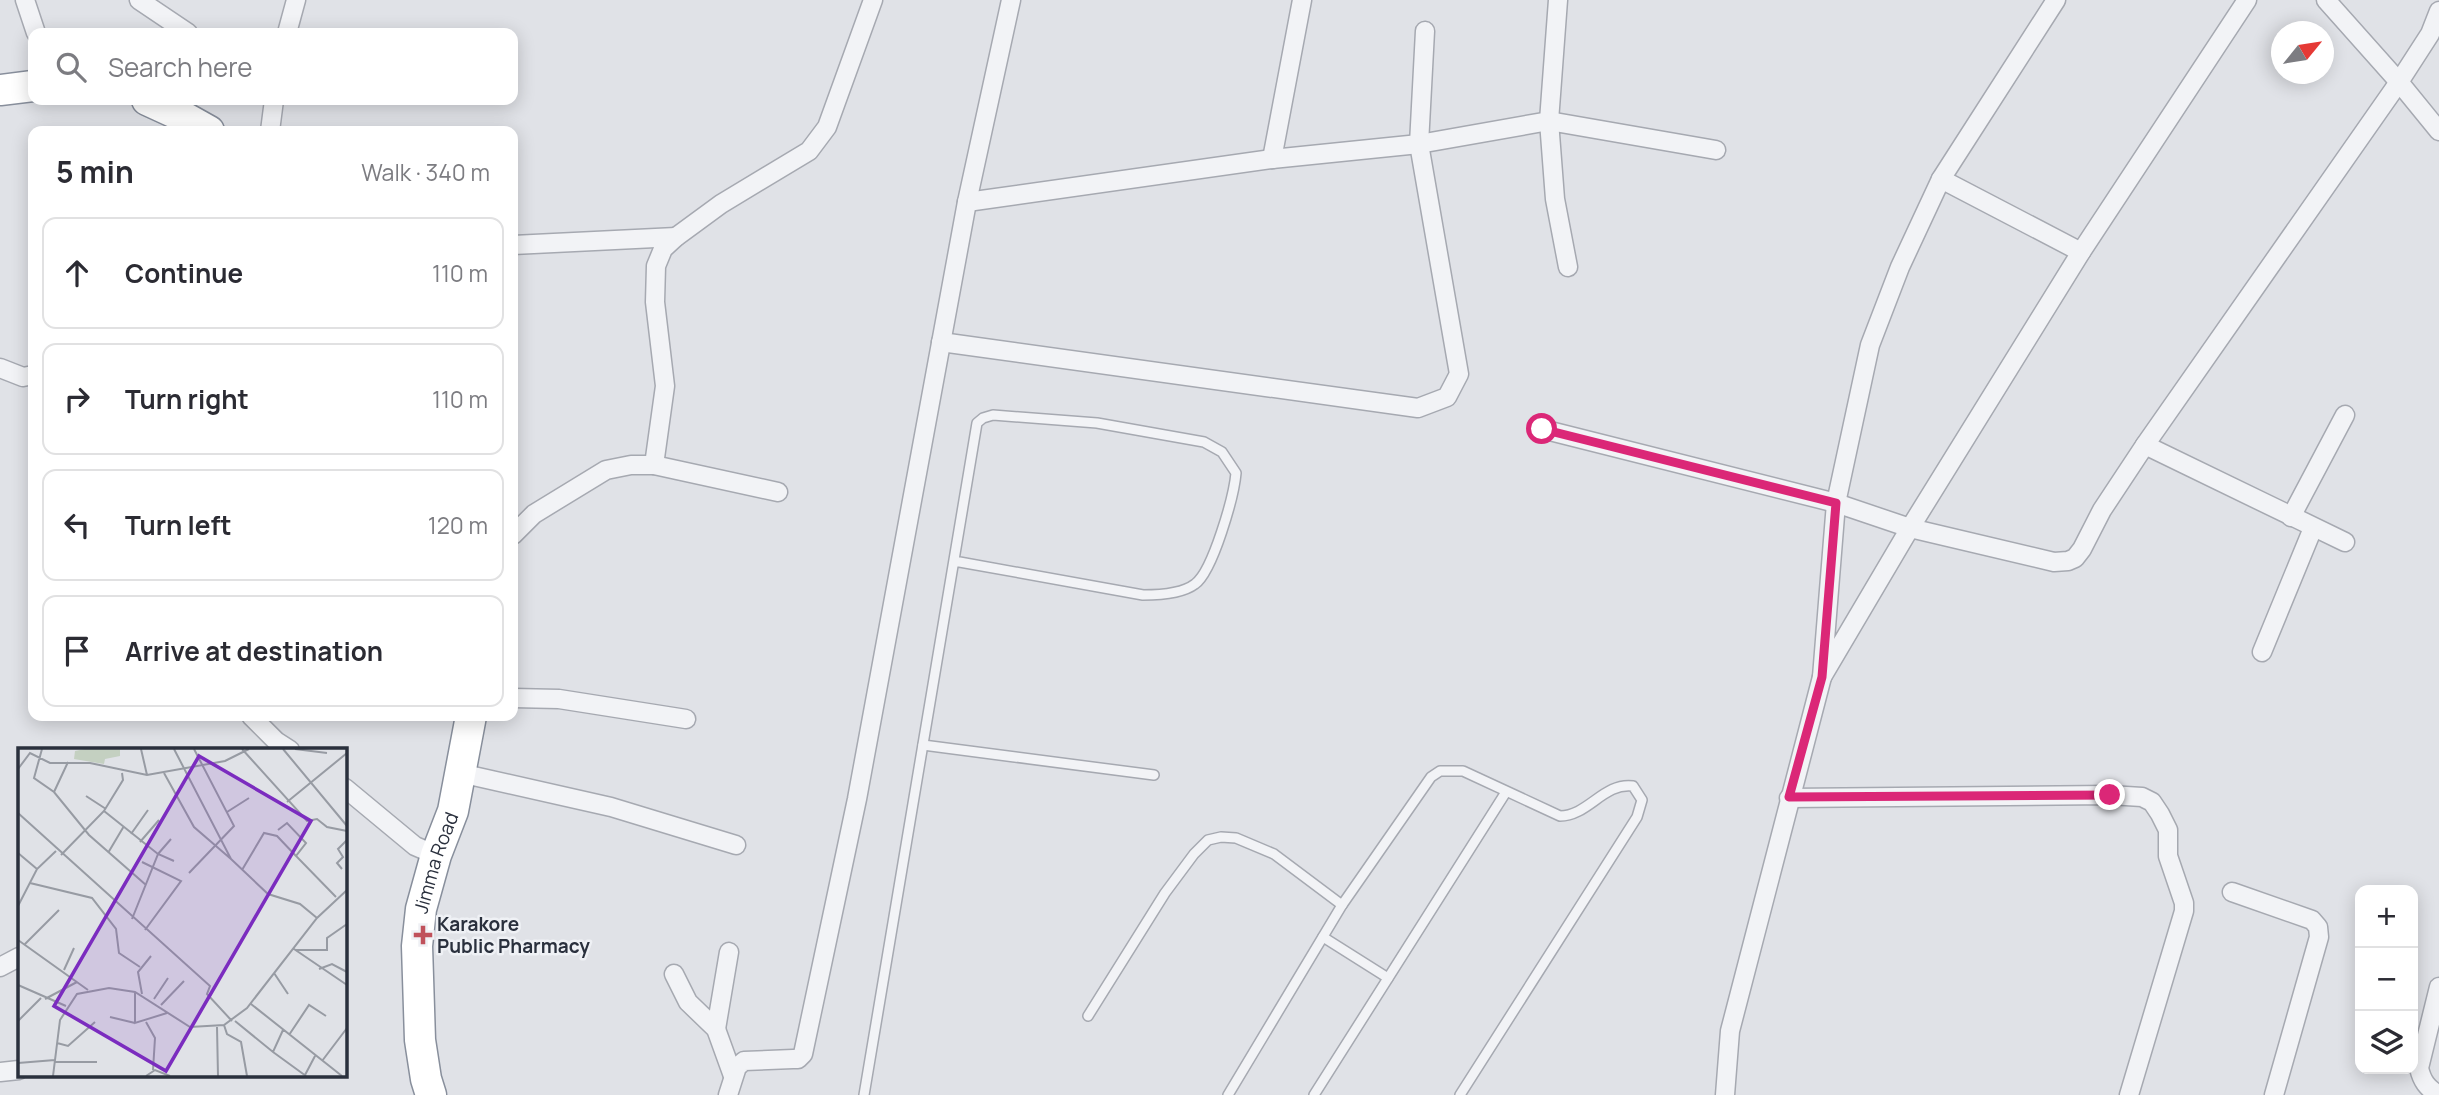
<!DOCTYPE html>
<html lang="en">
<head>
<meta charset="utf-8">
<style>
	:root { --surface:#fff; --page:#f7f7f7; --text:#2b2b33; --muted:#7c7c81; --line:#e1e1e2 }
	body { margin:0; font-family:Manrope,sans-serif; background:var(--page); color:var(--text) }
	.controls { position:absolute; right:21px; bottom:21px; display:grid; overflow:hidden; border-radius:14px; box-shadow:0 4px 18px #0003 }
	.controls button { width:63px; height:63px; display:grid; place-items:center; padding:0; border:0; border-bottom:2px solid var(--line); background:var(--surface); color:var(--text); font:35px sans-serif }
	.compass { position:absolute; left:2271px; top:21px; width:63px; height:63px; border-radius:50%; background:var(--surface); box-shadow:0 4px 18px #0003; rotate:60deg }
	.stop { position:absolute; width:21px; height:21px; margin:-16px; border:5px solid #db2777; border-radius:50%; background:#fff }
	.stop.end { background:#db2777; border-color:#fff; box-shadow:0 2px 7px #0008 }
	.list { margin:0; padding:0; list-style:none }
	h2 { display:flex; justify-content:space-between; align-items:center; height:91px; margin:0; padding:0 28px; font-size:30px }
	h2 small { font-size:23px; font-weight:400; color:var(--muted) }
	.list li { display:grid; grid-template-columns:46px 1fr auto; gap:21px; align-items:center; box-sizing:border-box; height:112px; margin:0 14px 14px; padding:0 14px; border:2px solid var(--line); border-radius:14px }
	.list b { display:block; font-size:26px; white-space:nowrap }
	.list em { font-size:23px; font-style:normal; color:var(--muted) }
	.icon { flex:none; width:38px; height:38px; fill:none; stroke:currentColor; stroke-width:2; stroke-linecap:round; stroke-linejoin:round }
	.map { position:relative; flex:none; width:2439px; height:1095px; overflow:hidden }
	.search { position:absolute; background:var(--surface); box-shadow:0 4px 18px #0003; left:28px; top:28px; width:490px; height:77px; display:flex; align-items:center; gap:18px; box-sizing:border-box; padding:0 24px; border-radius:14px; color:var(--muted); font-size:26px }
	.panel { position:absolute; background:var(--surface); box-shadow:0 4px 18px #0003; left:28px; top:126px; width:490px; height:595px; border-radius:14px }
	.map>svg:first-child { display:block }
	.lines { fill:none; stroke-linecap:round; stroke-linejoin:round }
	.service-casing { stroke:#a6a9b1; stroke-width:12 }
	.minor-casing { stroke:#a6a9b1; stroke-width:21 }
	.trunk-casing { stroke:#888f9c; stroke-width:33 }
	.service { stroke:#f2f3f6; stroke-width:9 }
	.minor { stroke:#f2f3f6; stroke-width:18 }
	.trunk { stroke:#fff; stroke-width:30 }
	.route { stroke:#db2777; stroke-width:9 }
	.poi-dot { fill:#c0515b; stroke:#eff1f5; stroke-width:2.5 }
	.labels { text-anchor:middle; stroke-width:5; stroke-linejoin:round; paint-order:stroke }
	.street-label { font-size:19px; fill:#2a303d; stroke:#eff1f5 }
	.poi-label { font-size:19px; font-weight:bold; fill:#2a303d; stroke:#eff1f5; text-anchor:start }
	.inset-road { fill:none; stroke:#979ba3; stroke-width:2 }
	.view { fill:#7b2cbf; fill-opacity:0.15; stroke:#7b2cbf; stroke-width:3.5 }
	.inset-edge { fill:none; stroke:#2a303d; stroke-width:3.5 }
</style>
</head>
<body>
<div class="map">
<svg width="2439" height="1095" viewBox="0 0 2439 1095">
	<rect width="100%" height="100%" fill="#e0e2e7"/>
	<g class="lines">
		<g class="service-casing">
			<g id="service">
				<path d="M923 745 1154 775"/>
				<path d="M1323 937 1388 978"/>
				<path d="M1088 1016 1165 893 1194 854 1208 840 1221 837 1236 838 1274 854 1342 905"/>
				<path d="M864 1095 977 423 983 418 993 415 1097 423 1204 442 1222 452 1236 473C1234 496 1213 571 1195 584 1182 594 1159 595 1143 595L954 561"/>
				<path d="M1228 1095 1342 905 1431 777 1440 771H1463L1560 816C1588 816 1604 782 1633 786L1642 800 1637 817 1460 1095"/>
				<path d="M1314 1095 1506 792"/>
			</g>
		</g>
		<g class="minor-casing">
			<g id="minor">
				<path d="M25 0 36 33"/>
				<path d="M139 0 188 33"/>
				<path d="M2056 0 1941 179 1900 267 1870 345 1836 503 1822 677 1910 528 2081 252 2247 0"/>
				<path d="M2326 0 2399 82 2439 131"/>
				<path d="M287 33 296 0"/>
				<path d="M270 131 274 100"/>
				<path d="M1272 159 1302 0"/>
				<path d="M1941 179 2081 252"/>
				<path d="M967 202 1272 159 1419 144 1549 121 1558 0"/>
				<path d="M513 245 676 237"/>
				<path d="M1568 267 1555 199 1549 121 1716 150"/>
				<path d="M941 342 1418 408 1447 397 1459 374 1419 144 1425 31"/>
				<path d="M0 368 23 377 33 375"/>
				<path d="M1542 429 1836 503 1910 528 2054 562 2068 561 2075 558 2082 549 2102 510 2145 445 2399 82 2430 34 2439 11"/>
				<path d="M2145 445 2345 542"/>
				<path d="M654 465 665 386 655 302 656 266 663 249 676 237 721 204 809 151 827 127 873 0"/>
				<path d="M2291 517 2345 415"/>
				<path d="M513 535 534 514 606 470 631 465H654L778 492"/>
				<path d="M2262 652 2313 528"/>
				<path d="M513 698 559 699 686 719"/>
				<path d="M251 716 276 741 290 750"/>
				<path d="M460 773 611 807 736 845"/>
				<path d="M345 788 415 846 436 855"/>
				<path d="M1789 798 2110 795 2142 797 2152 802 2160 814 2168 830V856L2184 903V911L2129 1095"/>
				<path d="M2232 892 2312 920 2318 927 2319 937 2274 1095"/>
				<path d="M0 967 19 957"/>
				<path d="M674 974 688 1002 716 1029 733 1076"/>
				<path d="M2439 987 2419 1068C2422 1081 2427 1088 2439 1095"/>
				<path d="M716 1029 729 952"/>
				<path d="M0 1072 19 1070"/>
				<path d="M728 1095 737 1067 744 1061 793 1059H798L803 1054 857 799 967 202 1011 0"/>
				<path d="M1725 1095 1730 1031 1822 677"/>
			</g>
		</g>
		<g class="trunk-casing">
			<g id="trunk">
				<path d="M0 90 33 86"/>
				<path d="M147 100 184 117 209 131"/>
				<path id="s1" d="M431 1095 426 1079 420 1040 417 946 421 909 436 855 453 811 471 716"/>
			</g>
		</g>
		<use href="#service" class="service"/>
		<use href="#minor" class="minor"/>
		<use href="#trunk" class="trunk"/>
	</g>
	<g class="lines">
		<path class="route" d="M1542 429 1836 503 1822 677 1789 797 2110 795"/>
	</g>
	<path class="poi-dot" d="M419.5 924.5h7v7h7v7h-7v7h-7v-7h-7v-7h7z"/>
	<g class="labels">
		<g class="street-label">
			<text dy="7" stroke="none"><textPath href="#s1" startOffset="236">Jimma Road</textPath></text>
		</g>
		<g class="poi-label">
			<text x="437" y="931">Karakore<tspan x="437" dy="22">Public Pharmacy</tspan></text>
		</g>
	</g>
	<g transform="translate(18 748)">
		<rect width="329" height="329" fill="#e0e2e7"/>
		<path d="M67 1H102V8L87 11 86 16 56 11 57 3Z" fill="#c4d0c1"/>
		<path class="inset-road" d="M24 1 16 30 36 44 71 87 128 137M123 1 129 27M224 1 289 73 299 71 309 79 329 83M265 1 329 78M277 1 309 5M0 21 12 5 32 15H72L129 27 207 13 231 1M146 25 176 79 213 111 156 1M36 44 50 14M68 48 88 61M269 54 329 5M86 63 140 106 114 171M209 64 231 50M0 65 192 238 189 246 214 273M260 82 269 75 288 95 278 108 318 149M113 86 130 62M153 91 140 106 156 113M122 94 141 72M0 105 19 121M90 105 106 78M43 107 86 63 105 32 104 25M213 111 250 146 282 156 299 170M124 114 163 133 127 182M324 121 319 115 325 109 320 101 329 92M224 122 246 85 259 88 278 108M171 125 216 78 176 1M12 135 74 150 98 181 101 205 122 219M0 158 19 121 38 103M0 192 70 242M7 196 41 162M276 201 329 237M277 202H309V190L329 176M301 221 314 216 329 224M46 222 56 200M256 225 270 246M0 237 48 258M117 245V275L149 265M124 246 120 224 133 208M27 251 59 234M136 251 150 230M233 256 324 328M143 257 166 233M92 269 117 275M0 273 23 250M217 273 255 304 265 282M128 274 137 290 135 322M206 277 209 286 223 294 229 328M199 279 200 328M271 287 291 257 308 268M39 295 50 298 77 274M255 304 288 328M304 313 329 280M37 314H79M0 315 37 312M287 327 297 308M35 328 42 272 59 246 91 240 117 244 172 279 206 277 229 260 299 170 329 142M128 328 137 322 152 328"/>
		<path class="view" d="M181 8 293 73 148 323 36 258Z"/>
		<rect width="329" height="329" class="inset-edge"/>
	</g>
</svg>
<div class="controls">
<button>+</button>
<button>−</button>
<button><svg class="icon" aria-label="layers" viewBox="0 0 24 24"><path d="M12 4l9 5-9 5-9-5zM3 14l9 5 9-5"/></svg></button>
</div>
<svg class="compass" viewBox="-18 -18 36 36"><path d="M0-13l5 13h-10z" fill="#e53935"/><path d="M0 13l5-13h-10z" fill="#7c7c81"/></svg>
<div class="stop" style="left:1542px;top:429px"></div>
<div class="stop end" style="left:2110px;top:795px"></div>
<div class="search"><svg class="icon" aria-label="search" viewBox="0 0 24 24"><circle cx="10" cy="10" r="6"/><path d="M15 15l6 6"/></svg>Search here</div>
<section class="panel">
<h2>5 min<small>Walk · 340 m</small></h2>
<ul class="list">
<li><svg class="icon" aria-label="ahead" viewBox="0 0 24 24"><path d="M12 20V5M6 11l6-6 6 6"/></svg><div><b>Continue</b></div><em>110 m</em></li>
<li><svg class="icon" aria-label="right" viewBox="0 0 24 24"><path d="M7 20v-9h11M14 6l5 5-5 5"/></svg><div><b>Turn right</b></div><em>110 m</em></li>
<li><svg class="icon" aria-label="left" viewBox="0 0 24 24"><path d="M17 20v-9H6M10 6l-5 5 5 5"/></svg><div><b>Turn left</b></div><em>120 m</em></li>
<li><svg class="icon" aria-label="arrive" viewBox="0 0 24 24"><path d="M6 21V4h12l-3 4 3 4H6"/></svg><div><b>Arrive at destination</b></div></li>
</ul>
</section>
</div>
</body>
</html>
